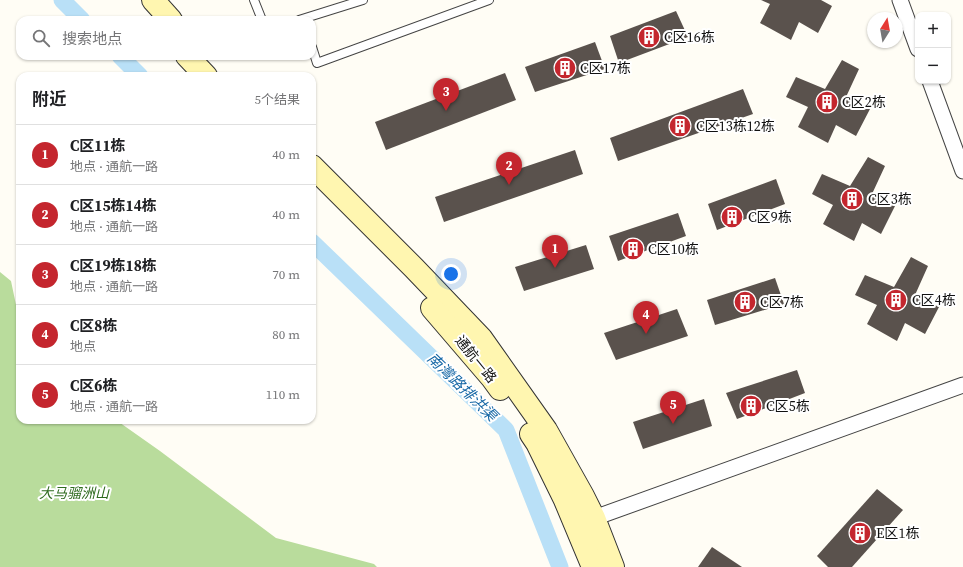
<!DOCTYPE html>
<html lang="zh">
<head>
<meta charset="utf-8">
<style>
	:root { --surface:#fff; --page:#f6f6f6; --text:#202124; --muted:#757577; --line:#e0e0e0; --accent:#c4262e }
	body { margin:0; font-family:"Source Serif 4","Noto Sans SC",serif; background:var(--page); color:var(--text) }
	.controls { position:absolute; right:12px; top:12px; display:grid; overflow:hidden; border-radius:8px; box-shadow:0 1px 3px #0004 }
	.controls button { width:36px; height:36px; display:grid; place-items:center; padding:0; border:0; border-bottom:1px solid var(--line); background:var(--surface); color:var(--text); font:20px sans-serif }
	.compass { position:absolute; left:867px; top:12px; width:36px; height:36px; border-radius:50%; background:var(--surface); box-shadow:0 1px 3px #0004; rotate:11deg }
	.you { position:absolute; left:451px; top:274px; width:14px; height:14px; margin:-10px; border:3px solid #fff; border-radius:50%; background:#1a73e8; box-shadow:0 0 0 6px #1a73e833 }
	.badge { display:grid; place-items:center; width:26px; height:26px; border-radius:50%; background:var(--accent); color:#fff; font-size:13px; font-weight:700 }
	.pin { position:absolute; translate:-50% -33px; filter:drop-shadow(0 1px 2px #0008) }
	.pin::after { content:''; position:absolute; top:21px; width:14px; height:12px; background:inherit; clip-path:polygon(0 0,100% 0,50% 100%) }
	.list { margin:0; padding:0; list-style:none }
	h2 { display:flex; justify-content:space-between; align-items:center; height:52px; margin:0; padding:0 16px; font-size:17px }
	h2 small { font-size:13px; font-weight:400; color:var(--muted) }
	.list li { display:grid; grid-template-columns:26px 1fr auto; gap:12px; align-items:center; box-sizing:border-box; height:60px; padding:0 16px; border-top:1px solid var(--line) }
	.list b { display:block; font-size:15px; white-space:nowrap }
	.list p { margin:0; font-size:13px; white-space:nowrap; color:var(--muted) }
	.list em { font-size:13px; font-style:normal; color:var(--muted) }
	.icon { flex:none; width:22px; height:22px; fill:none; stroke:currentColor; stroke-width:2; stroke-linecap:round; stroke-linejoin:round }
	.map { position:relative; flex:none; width:963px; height:567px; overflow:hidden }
	.search { position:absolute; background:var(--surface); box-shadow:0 1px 3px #0004; left:16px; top:16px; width:300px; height:44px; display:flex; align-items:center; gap:10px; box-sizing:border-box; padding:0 14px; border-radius:12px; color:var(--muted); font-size:15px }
	.panel { position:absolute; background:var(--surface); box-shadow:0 1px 3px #0004; left:16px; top:72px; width:300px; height:352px; border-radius:12px }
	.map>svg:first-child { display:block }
	.forest { fill:#b9dc9c }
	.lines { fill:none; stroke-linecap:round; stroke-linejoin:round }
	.canal { stroke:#b9e0f7; stroke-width:17 }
	.building { fill:#5a524d }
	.service-casing { stroke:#444; stroke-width:10 }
	.minor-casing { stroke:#444; stroke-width:17 }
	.secondary-casing { stroke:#333; stroke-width:24 }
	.service { stroke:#fff; stroke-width:8 }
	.minor { stroke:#fff; stroke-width:15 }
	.secondary { stroke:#fff6b0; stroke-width:22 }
	.labels { text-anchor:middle; stroke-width:4; stroke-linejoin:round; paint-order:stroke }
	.poi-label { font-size:14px; fill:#111; stroke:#fff; text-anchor:start }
	.street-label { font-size:14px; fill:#111; stroke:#fff }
	.park-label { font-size:14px; font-style:italic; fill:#2f6b1f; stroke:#fff }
	.water-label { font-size:15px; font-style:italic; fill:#1768a6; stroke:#fff }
</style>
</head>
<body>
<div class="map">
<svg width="963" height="567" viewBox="0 0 963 567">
	<rect width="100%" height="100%" fill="#fffdf5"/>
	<path class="forest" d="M0 272 11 281 20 324V420H116L160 451 276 538 374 564 377 567H0Z"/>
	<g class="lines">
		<g class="canal">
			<path d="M62 0 82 20"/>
			<path d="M120 56 140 76"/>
			<path d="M312 242 506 430 560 567"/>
		</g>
	</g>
	<g class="building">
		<path d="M761 0H821L832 6 818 33 799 22 791 40 760 23 770 4Z"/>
		<path d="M676 11 688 37 619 63 610 36Z"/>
		<path d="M595 42 605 69 535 92 525 67Z"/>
		<path d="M842 60 859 69 846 97 870 109 856 136 836 125 828 143 798 127 808 107 786 97 796 77 825 89Z"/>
		<path d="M505 73 516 100 386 150 375 122Z"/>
		<path d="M743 89 753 114 618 161 610 138Z"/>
		<path d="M575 150 583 174 444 222 435 197Z"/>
		<path d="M868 157 885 166 872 194 895 206 881 234 862 223 854 241 823 224 833 205 812 194 822 174 850 186Z"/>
		<path d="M776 179 785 204 717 230 708 204Z"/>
		<path d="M678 213 686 236 618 261 609 236Z"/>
		<path d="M586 245 594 269 524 291 515 267Z"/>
		<path d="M911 257 928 266 915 295 939 307 925 334 905 323 897 341 867 324 877 305 855 295 865 275 894 287Z"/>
		<path d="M775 278 784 304 715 325 707 300Z"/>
		<path d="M677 309 688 336 616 360 604 333Z"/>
		<path d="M797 370 805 393 737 419 726 393Z"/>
		<path d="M704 399 712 426 643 449 633 422Z"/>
		<path d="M877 489 903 510 852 567H828L817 556Z"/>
		<path d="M712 547 742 567H698Z"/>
	</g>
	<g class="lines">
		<g class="service-casing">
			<g id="service">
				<path d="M254 0 262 20"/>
				<path d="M299 20 363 0"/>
				<path d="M312 47 317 63 489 0"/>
			</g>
		</g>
		<g class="minor-casing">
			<g id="minor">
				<path d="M900 0 918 49"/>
				<path d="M930 81 963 171"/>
				<path d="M594 518 963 385"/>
			</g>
		</g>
		<g class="secondary-casing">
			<g id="secondary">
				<path d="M153 0 171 20"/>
				<path d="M187 56 206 76"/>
				<path d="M312 166 414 268 481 338 546 430 583 496 594 518 613 567"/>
				<path d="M432 308 492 378 500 389"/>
				<path d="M531 434 537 443 565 500 593 567"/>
			</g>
		</g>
		<use href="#service" class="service"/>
		<use href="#minor" class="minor"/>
		<use href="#secondary" class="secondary"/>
	</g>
	<defs>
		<g id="building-disc" transform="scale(1.15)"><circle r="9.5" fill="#c4262e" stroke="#fff"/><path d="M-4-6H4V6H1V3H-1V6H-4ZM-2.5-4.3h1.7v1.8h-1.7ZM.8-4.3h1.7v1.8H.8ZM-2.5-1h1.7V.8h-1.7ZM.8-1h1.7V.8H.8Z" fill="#fff"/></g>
	</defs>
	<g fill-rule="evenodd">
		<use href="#building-disc" x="649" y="37"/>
		<use href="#building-disc" x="565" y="68"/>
		<use href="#building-disc" x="827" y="102"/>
		<use href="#building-disc" x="680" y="126"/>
		<use href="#building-disc" x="852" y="199"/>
		<use href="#building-disc" x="732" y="217"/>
		<use href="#building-disc" x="633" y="249"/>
		<use href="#building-disc" x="896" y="300"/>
		<use href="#building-disc" x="745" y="302"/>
		<use href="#building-disc" x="751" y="406"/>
		<use href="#building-disc" x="860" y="533"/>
	</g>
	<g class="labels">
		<g class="poi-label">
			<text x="664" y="42">C区16栋</text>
			<text x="580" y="73">C区17栋</text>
			<text x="842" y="107">C区2栋</text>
			<text x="696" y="131">C区13栋12栋</text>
			<text x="868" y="204">C区3栋</text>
			<text x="748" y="222">C区9栋</text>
			<text x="648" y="254">C区10栋</text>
			<text x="912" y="305">C区4栋</text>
			<text x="760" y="307">C区7栋</text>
			<text x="766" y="411">C区5栋</text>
			<text x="876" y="538">E区1栋</text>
		</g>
		<g class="street-label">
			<text transform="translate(476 359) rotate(51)" y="5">通航一路</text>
		</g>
		<g class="park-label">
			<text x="74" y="498">大马骝洲山</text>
		</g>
		<g class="water-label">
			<text transform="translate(462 387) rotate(44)" y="5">南灣路排洪渠</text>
		</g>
	</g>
</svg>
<div class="controls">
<button>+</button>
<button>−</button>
</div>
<svg class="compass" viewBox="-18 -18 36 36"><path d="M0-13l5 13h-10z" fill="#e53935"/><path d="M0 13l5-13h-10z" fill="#757577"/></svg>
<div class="you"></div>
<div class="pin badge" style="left:555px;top:268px">1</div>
<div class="pin badge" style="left:509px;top:185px">2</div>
<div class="pin badge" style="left:446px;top:111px">3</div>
<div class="pin badge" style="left:646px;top:334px">4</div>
<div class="pin badge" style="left:673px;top:424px">5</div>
<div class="search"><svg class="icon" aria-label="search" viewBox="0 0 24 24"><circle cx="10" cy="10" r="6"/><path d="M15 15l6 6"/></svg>搜索地点</div>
<section class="panel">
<h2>附近<small>5个结果</small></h2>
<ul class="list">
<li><span class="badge">1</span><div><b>C区11栋</b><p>地点 · 通航一路</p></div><em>40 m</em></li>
<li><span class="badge">2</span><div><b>C区15栋14栋</b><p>地点 · 通航一路</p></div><em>40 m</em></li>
<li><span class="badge">3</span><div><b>C区19栋18栋</b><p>地点 · 通航一路</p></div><em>70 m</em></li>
<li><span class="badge">4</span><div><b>C区8栋</b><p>地点</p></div><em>80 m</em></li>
<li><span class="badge">5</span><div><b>C区6栋</b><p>地点 · 通航一路</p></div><em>110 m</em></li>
</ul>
</section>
</div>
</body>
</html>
